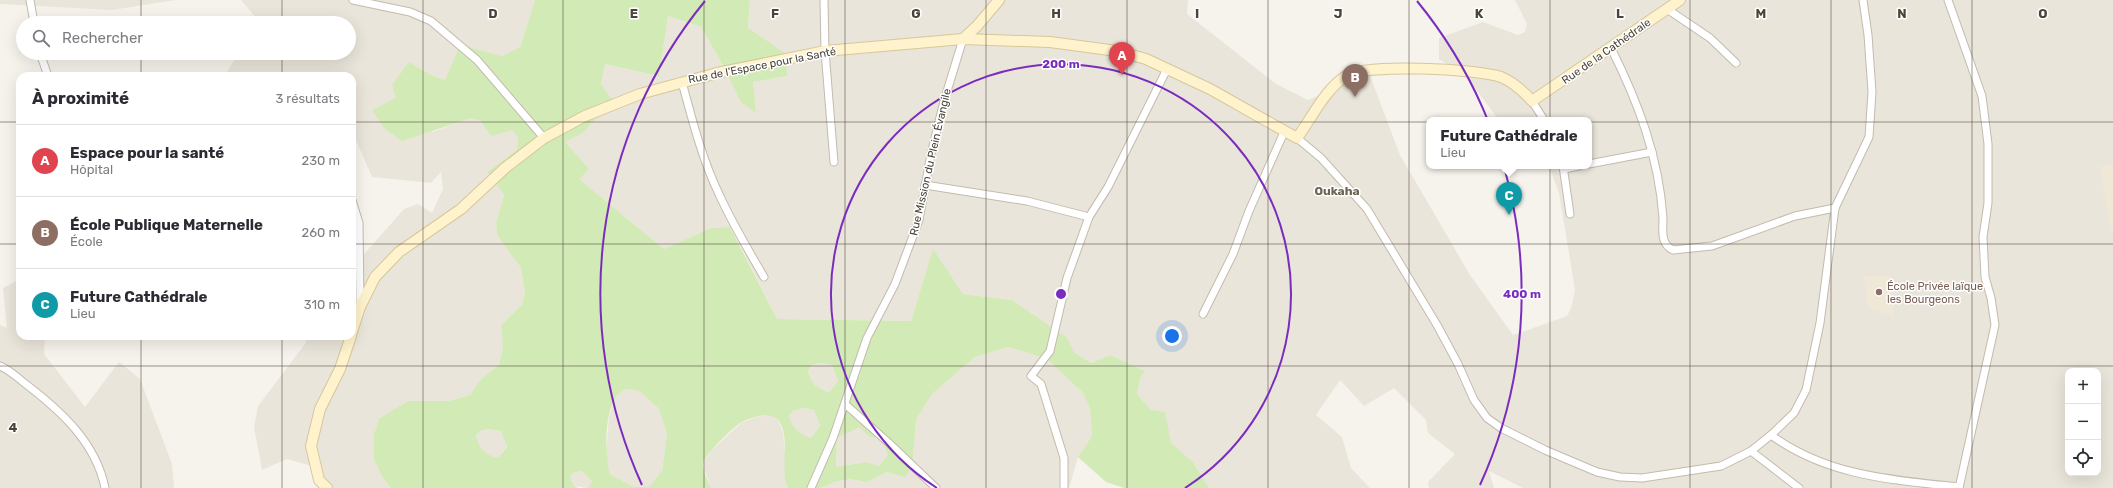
<!DOCTYPE html>
<html lang="fr">
<head>
<meta charset="utf-8">
<style>
	:root { --surface:#fff; --page:#f2f2f3; --text:#2b2b33; --muted:#7c7c81; --line:#e1e1e2; --accent:#fc3f1d }
	body { margin:0; font-family:Rubik,sans-serif; background:var(--page); color:var(--text) }
	.controls { position:absolute; right:12px; bottom:12px; display:grid; overflow:hidden; border-radius:8px; box-shadow:0 4px 16px #0002 }
	.controls button { width:36px; height:36px; display:grid; place-items:center; padding:0; border:0; border-bottom:1px solid var(--line); background:var(--surface); color:var(--text); font:20px sans-serif }
	.you { position:absolute; left:1172px; top:336px; width:14px; height:14px; margin:-10px; border:3px solid #fff; border-radius:50%; background:#1a73e8; box-shadow:0 0 0 6px #1a73e833 }
	.badge { display:grid; place-items:center; width:26px; height:26px; border-radius:50%; background:var(--accent); color:#fff; font-size:13px; font-weight:700 }
	.pin { position:absolute; translate:-50% -33px; filter:drop-shadow(0 1px 2px #0008) }
	.pin::after { content:''; position:absolute; top:21px; width:14px; height:12px; background:inherit; clip-path:polygon(0 0,100% 0,50% 100%) }
	.popup { position:absolute; left:1426px; top:117px; width:166px; height:52px; box-sizing:border-box; display:grid; place-content:center; border-radius:8px; background:var(--surface); filter:drop-shadow(0 1px 3px #0005); font-size:13px; white-space:nowrap; color:var(--muted) }
	.popup b { font-size:15px; color:var(--text) }
	.popup::after { content:''; position:absolute; left:50%; top:100%; margin-left:-8px; border:8px solid transparent; border-top-color:var(--surface) }
	.list { margin:0; padding:0; list-style:none }
	h2 { display:flex; justify-content:space-between; align-items:center; height:52px; margin:0; padding:0 16px; font-size:17px }
	h2 small { font-size:13px; font-weight:400; color:var(--muted) }
	.list li { display:grid; grid-template-columns:26px 1fr auto; gap:12px; align-items:center; box-sizing:border-box; height:72px; padding:0 16px; border-top:1px solid var(--line) }
	.list b { display:block; font-size:15px; white-space:nowrap }
	.list p { margin:0; font-size:13px; white-space:nowrap; color:var(--muted) }
	.list em { font-size:13px; font-style:normal; color:var(--muted) }
	.icon { flex:none; width:22px; height:22px; fill:none; stroke:currentColor; stroke-width:2; stroke-linecap:round; stroke-linejoin:round }
	.map { position:relative; flex:none; width:2113px; height:488px; overflow:hidden }
	.search { position:absolute; background:var(--surface); box-shadow:0 4px 16px #0002; left:16px; top:16px; width:340px; height:44px; display:flex; align-items:center; gap:10px; box-sizing:border-box; padding:0 14px; border-radius:22px; color:var(--muted); font-size:15px }
	.panel { position:absolute; background:var(--surface); box-shadow:0 4px 16px #0002; left:16px; top:72px; width:340px; height:268px; border-radius:12px }
	.map>svg:first-child { display:block }
	.residential { fill:#eae5da; fill-rule:evenodd }
	.education { fill:#efe8d6 }
	.green { fill:#d2eab5; fill-rule:evenodd }
	.lines { fill:none; stroke-linecap:round; stroke-linejoin:round }
	.street-casing { stroke:#c2bbae; stroke-width:9 }
	.secondary-casing { stroke:#d6c79b; stroke-width:12 }
	.street { stroke:#fff; stroke-width:7 }
	.secondary { stroke:#fff3cd; stroke-width:10 }
	.grid { fill:none; stroke:#4b4439; stroke-width:1; stroke-opacity:0.55 }
	.ring { fill:none; stroke:#7b2cbf; stroke-width:2 }
	.education-dot { fill:#8d6e63; stroke:#fff; stroke-width:1.5 }
	.labels { text-anchor:middle; stroke-width:3; stroke-linejoin:round; paint-order:stroke }
	.street-label { font-size:11px; fill:#4b4439; stroke:#fff }
	.education-label { font-size:11px; fill:#785e54; stroke:#fff; text-anchor:start }
	.neighbourhood-label { font-size:12px; font-weight:bold; fill:#6e6250; stroke:#fff }
	.grid-label { font-size:13px; text-anchor:middle; font-weight:bold; fill:#4b4439; stroke:#fff; stroke-width:3; stroke-linejoin:round; paint-order:stroke }
	.centre { fill:#7b2cbf; stroke:#fff; stroke-width:2 }
	.ring-label { font-size:12px; text-anchor:middle; font-weight:bold; fill:#7b2cbf; stroke:#fff; stroke-width:3; stroke-linejoin:round; paint-order:stroke }
</style>
</head>
<body>
<div class="map">
<svg width="2113" height="488" viewBox="0 0 2113 488">
	<rect width="100%" height="100%" fill="#f6f3ec"/>
	<g class="residential">
		<path d="M0 0H176L112 10 0 4Z"/>
		<path d="M241 0H535L520 47 502 56 460 46 445 80 433 76 409 62 432 132 468 119 480 120 512 130 518 137 517 150 487 172 504 195 496 223 497 234 521 268 525 293 522 304 501 325 503 347 499 365 481 379 470 395 449 401H408L383 478 391 488H326L319 468 287 459 262 470 254 427 258 406 305 344 308 336H352V263L359 260 404 209 418 204 432 213 443 189 441 172 431 183 372 177 352 131V76H225L238 53H349V23H256L258 20Z"/>
		<path d="M750 0H1188L1187 14 1276 84 1308 100 1318 96 1337 79 1369 73 1400 155 1470 275 1513 335 1567 316 1571 308 1575 290 1559 193 1549 166H1589V120H1499L1465 75 1439 59V38L1483 22 1518 35 1525 32 1527 24 1515 0H2113V488H1523L1489 471 1494 488H1429L1428 482 1455 454 1428 433 1426 420 1394 388 1364 406 1340 380 1316 415 1342 437 1351 468 1370 488H1209L1193 462 1171 444 1151 410 1137 394 1140 378 1144 371 1110 355 1091 363 1074 352 1065 337 1012 300 963 294 933 250 911 321 777 319 731 227 711 228 664 249 579 179 564 142 583 133 601 84 605 64 659 76 668 16 701 27 725 69 756 112 753 82 787 76 748 28ZM2068 371H2098V473H2068Z"/>
		<path d="M20 279V336H45L44 354 85 407 119 362 140 379 172 464 174 488H0V325L7 328 3 288Z"/>
		<path d="M1009 347 1047 359 1083 393 1090 409 1092 436 1078 457 1069 488H821L834 482 850 479 867 482 887 472 912 468 916 420 932 394 975 357Z"/>
		<path d="M820 363 832 365 838 381 829 392 817 388 811 381 808 370 812 365Z"/>
		<path d="M627 389 639 391 659 409 667 434 662 471 649 487H634L610 474 606 456 609 417 615 398 620 392Z"/>
		<path d="M802 408 814 410 820 426 811 438 799 434 792 426 789 416 793 411Z"/>
		<path d="M771 415 778 420 783 432 788 488H711L704 469V461L711 451 741 423 756 417Z"/>
		<path d="M859 426 870 436 882 439 888 455 879 466 866 462 836 467 837 438Z"/>
		<path d="M488 429 501 431 507 446 498 458 485 454 479 447 476 436 480 431Z"/>
		<path d="M582 471 592 481 588 488 574 486 570 477 573 473Z"/>
	</g>
	<g class="education">
		<path d="M2113 164V232H2111L2100 167Z"/>
		<path d="M1864 276H1890L1894 316 1868 308Z"/>
	</g>
	<path class="green" d="M535 0H750L748 28 786 54 787 76 753 82 756 113 741 102 725 69 701 27 668 16 659 76 605 64 601 84 612 100 583 133 565 142 589 169 579 179 664 249 711 228 730 227 777 319 911 321 933 249 963 294 1012 300 1066 337 1074 352 1091 363 1110 355 1145 371 1140 378 1137 394 1151 410 1165 412 1171 443 1193 462 1209 488H1124L1106 482 1078 457 1092 436 1090 409 1083 393 1047 359 1009 347 975 357 932 394 916 420 912 468 905 477 887 472 867 482 850 479 834 482 821 488H788C779 471 792 433 777 419 769 412 752 417 742 422 734 426 707 453 704 461 701 469 708 481 711 488H588L592 481 582 471 573 473 570 477 574 486 578 488H391L383 478 374 459V435L379 419 408 401H449L470 395 481 379 499 365 503 347 501 325 522 304 525 293 521 268 497 235 496 223 504 195 487 172 517 150 518 137 512 130 491 136 480 120 468 119 402 141 385 129 372 110 396 98 392 85 409 62 433 76 445 80 460 45 502 56 520 47ZM820 363 832 365 838 381 829 392C816 388 811 384 808 370L812 365ZM627 389 639 391 659 409 667 434 662 471 649 487H634L610 474C605 454 604 417 615 399 617 394 622 391 627 389ZM802 408 814 410 820 426 811 438C798 433 793 429 789 416L793 411ZM859 427 870 437 882 439 888 455 879 466 866 462 836 467 837 438ZM488 429 501 431 507 447 498 458C484 454 480 450 476 436L480 431Z"/>
	<g class="lines">
		<g class="street-casing">
			<g id="street">
				<path d="M30 0 34 23"/>
				<path d="M353 0 410 12 431 21 477 60 544 138"/>
				<path d="M824 0 825 51 834 162"/>
				<path d="M1948 0 1982 96 1988 144V203L1983 237 1985 277 1991 298 1995 325 1959 488"/>
				<path d="M1667 9 1710 38 1736 63"/>
				<path d="M1611 48C1638 102 1659 157 1663 218 1663 230 1660 244 1673 250L1712 246 1795 216 1835 208"/>
				<path d="M40 53 48 76"/>
				<path d="M682 82C692 119 702 159 719 194 732 223 748 250 764 277"/>
				<path d="M1532 101 1544 120"/>
				<path d="M1297 138 1321 158 1367 209 1437 325 1458 364 1474 400 1487 418 1501 428 1545 450 1597 472 1620 477 1642 478 1721 466 1751 451 1771 435 1794 413 1806 390 1820 323 1835 208 1869 137 1872 92 1868 35 1863 0"/>
				<path d="M1589 164 1652 152"/>
				<path d="M1563 166 1570 214"/>
				<path d="M1564 169 1579 166"/>
				<path d="M925 185 1027 201 1089 217"/>
				<path d="M352 200 359 223 360 305"/>
				<path d="M1203 314 1233 254 1249 211 1285 130"/>
				<path d="M0 366C10 370 19 379 27 385 62 412 96 443 105 488"/>
				<path d="M845 404 890 444 936 488"/>
				<path d="M1771 435C1827 476 1892 480 1959 487"/>
				<path d="M1751 451 1799 488"/>
				<path d="M811 488 833 438 867 338 895 284 919 220 931 154 944 101 963 39"/>
				<path d="M1064 488V458L1041 384 1031 376 1050 351 1067 278 1089 217 1108 187 1167 69"/>
			</g>
		</g>
		<g class="secondary-casing">
			<g id="secondary">
				<path d="M963 39 977 26 999 0"/>
				<path d="M352 332 360 307 375 277 399 252 461 209 505 168 544 138 585 116 640 94 717 73 801 56 825 51 963 39 1050 42 1117 51 1146 59 1210 89 1297 138C1312 118 1325 89 1346 76 1365 63 1478 69 1501 77 1513 82 1524 92 1532 101L1680 0"/>
				<path d="M327 488 319 480 311 446 320 409 340 369 351 336"/>
			</g>
		</g>
		<use href="#street" class="street"/>
		<use href="#secondary" class="secondary"/>
	</g>
	<path class="grid" d="M141 0V23M282 0V23M423 0V488M563 0V488M704 0V488M845 0V488M986 0V488M1127 0V488M1268 0V488M1409 0V488M1550 0V488M1690 0V488M1831 0V488M1972 0V488M141 53V76M282 53V76M0 122H20M352 122H2113M0 244H20M352 244H2113M141 336V488M282 336V488M0 366H2113"/>
	<g class="ring">
		<path d="M937 488A230 230 0 1 1 1185 488"/>
		<path d="M642 485A461 461 0 0 1 705 1M1417 1A461 461 0 0 1 1480 485"/>
	</g>
	<circle class="education-dot" cx="1879" cy="292" r="4"/>
	<g class="labels">
		<g class="street-label">
			<text transform="translate(1606 51) rotate(-35)" y="4">Rue de la Cathédrale</text>
			<text transform="translate(762 65) rotate(-11)" y="4">Rue de l'Espace pour la Santé</text>
			<text transform="translate(930 162) rotate(-77)" y="4">Rue Mission du Plein Évangile</text>
		</g>
		<g class="education-label">
			<text x="1887" y="290">École Privée laïque<tspan x="1887" dy="13">les Bourgeons</tspan></text>
		</g>
		<g class="neighbourhood-label">
			<text x="1337" y="195">Oukaha</text>
		</g>
	</g>
	<g class="grid-label">
		<text x="493" y="18">D</text>
		<text x="634" y="18">E</text>
		<text x="775" y="18">F</text>
		<text x="916" y="18">G</text>
		<text x="1056" y="18">H</text>
		<text x="1197" y="18">I</text>
		<text x="1338" y="18">J</text>
		<text x="1479" y="18">K</text>
		<text x="1620" y="18">L</text>
		<text x="1761" y="18">M</text>
		<text x="1902" y="18">N</text>
		<text x="2043" y="18">O</text>
		<text x="13" y="432">4</text>
	</g>
	<circle cx="1061" cy="294" r="6" class="centre"/>
	<g class="ring-label">
		<text x="1061" y="68">200 m</text>
		<text x="1522" y="298">400 m</text>
	</g>
</svg>
<div class="controls">
<button>+</button>
<button>−</button>
<button><svg class="icon" aria-label="locate" viewBox="0 0 24 24"><circle cx="12" cy="12" r="6"/><path d="M12 2v4M12 18v4M2 12h4M18 12h4"/></svg></button>
</div>
<div class="you"></div>
<div class="pin badge" style="left:1122px;top:75px;background:#e0444e">A</div>
<div class="pin badge" style="left:1355px;top:97px;background:#8d6e63">B</div>
<div class="pin badge" style="left:1509px;top:215px;background:#0f9aa8">C</div>
<div class="popup"><b>Future Cathédrale</b>Lieu</div>
<div class="search"><svg class="icon" aria-label="search" viewBox="0 0 24 24"><circle cx="10" cy="10" r="6"/><path d="M15 15l6 6"/></svg>Rechercher</div>
<section class="panel">
<h2>À proximité<small>3 résultats</small></h2>
<ul class="list">
<li><span class="badge" style="background:#e0444e">A</span><div><b>Espace pour la santé</b><p>Hôpital</p></div><em>230 m</em></li>
<li><span class="badge" style="background:#8d6e63">B</span><div><b>École Publique Maternelle</b><p>École</p></div><em>260 m</em></li>
<li><span class="badge" style="background:#0f9aa8">C</span><div><b>Future Cathédrale</b><p>Lieu</p></div><em>310 m</em></li>
</ul>
</section>
</div>
</body>
</html>
